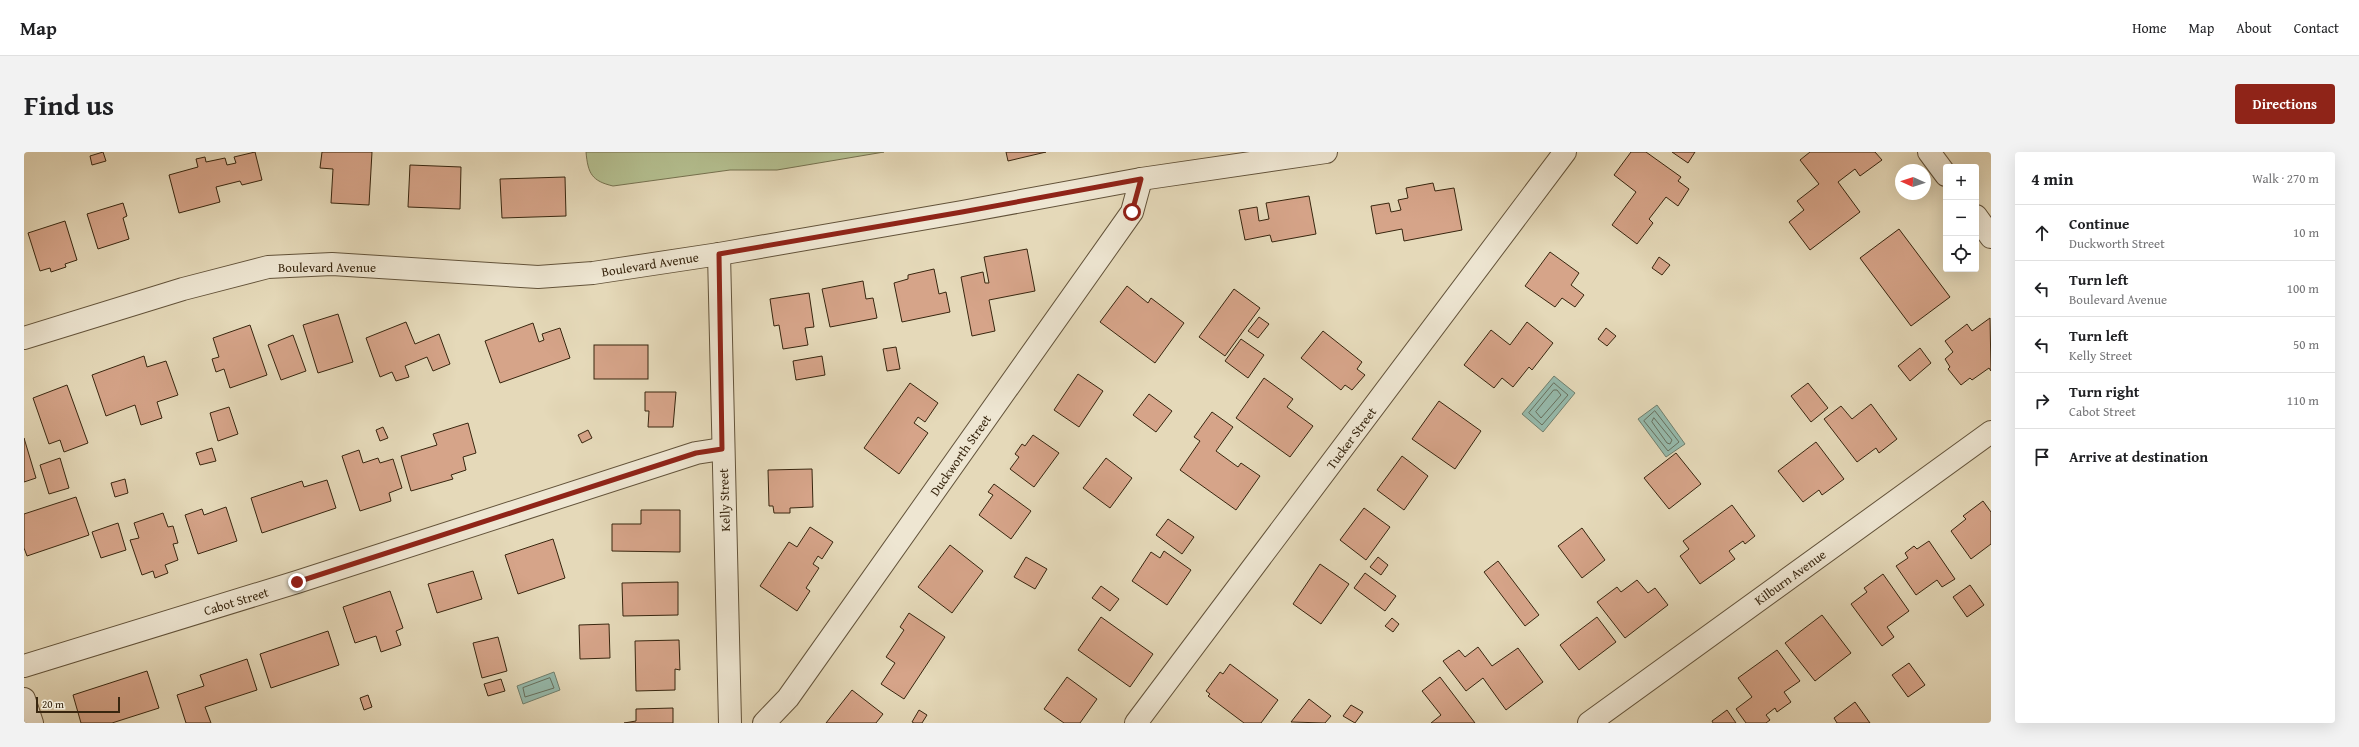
<!DOCTYPE html>
<html lang="en">
<head>
<meta charset="utf-8">
<style>
	:root { --surface:#fff; --page:#f2f2f2; --text:#202124; --muted:#757577; --line:#e0e0e0; --accent:#8f2418 }
	body { margin:0; font-family:"Gentium Book Plus",serif; background:var(--page); color:var(--text) }
	.controls { position:absolute; right:12px; top:12px; display:grid; overflow:hidden; border-radius:4px; box-shadow:0 4px 16px #0002 }
	.controls button { width:36px; height:36px; display:grid; place-items:center; padding:0; border:0; border-bottom:1px solid var(--line); background:var(--surface); color:var(--text); font:20px sans-serif }
	.compass { position:absolute; left:1871px; top:12px; width:36px; height:36px; border-radius:50%; background:var(--surface); box-shadow:0 4px 16px #0002; rotate:273deg }
	.scale { position:absolute; left:12px; bottom:10px; width:84px; box-sizing:border-box; padding-left:4px; border:2px solid #38260f; border-top:0; font-size:11px; line-height:14px; white-space:nowrap; color:#38260f; -webkit-text-stroke:3px #eee6d2; paint-order:stroke }
	.stop { position:absolute; width:12px; height:12px; margin:-9px; border:3px solid #8f2418; border-radius:50%; background:#fff }
	.stop.end { background:#8f2418; border-color:#fff; box-shadow:0 1px 4px #0008 }
	.list { margin:0; padding:0; list-style:none }
	h2 { display:flex; justify-content:space-between; align-items:center; height:52px; margin:0; padding:0 16px; font-size:17px }
	h2 small { font-size:13px; font-weight:400; color:var(--muted) }
	.list li { display:grid; grid-template-columns:26px 1fr auto; gap:12px; align-items:center; box-sizing:border-box; height:56px; padding:0 16px; border-top:1px solid var(--line) }
	.list b { display:block; font-size:15px; white-space:nowrap }
	.list p { margin:0; font-size:13px; white-space:nowrap; color:var(--muted) }
	.list em { font-size:13px; font-style:normal; color:var(--muted) }
	.icon { flex:none; width:22px; height:22px; fill:none; stroke:currentColor; stroke-width:2; stroke-linecap:round; stroke-linejoin:round }
	.map { position:relative; flex:none; width:1967px; height:571px; overflow:hidden; border-radius:4px }
	header { display:flex; align-items:center; gap:24px; box-sizing:border-box; height:56px; padding:0 20px; background:var(--surface); border-bottom:1px solid var(--line) }
	header strong { font-size:19px }
	nav { display:flex; gap:22px; margin-inline-start:auto; font-size:14px }
	.intro { display:flex; align-items:center; justify-content:space-between; box-sizing:border-box; height:96px; padding:0 24px }
	h1 { margin:0; font-size:28px }
	.button { padding:10px 18px; border-radius:4px; background:var(--accent); color:#fff; font-size:14px; font-weight:700 }
	main { display:flex; gap:24px; padding:0 24px }
	aside { flex:1; background:var(--surface); border-radius:4px; box-shadow:0 4px 16px #0002 }
	.map>svg:first-child { display:block }
	.green { fill:#b4bf90; stroke:#767250 }
	.water { fill:#96baac; stroke:#707f6d }
	.lines { fill:none; stroke-linecap:round; stroke-linejoin:round }
	.shore { stroke:#67705e; stroke-width:1 }
	.building { fill:#d6a489; stroke:#38260f }
	.minor-casing { stroke:#63533a; stroke-width:24 }
	.minor { stroke:#eee6d2; stroke-width:22 }
	.route { stroke:#8f2418; stroke-width:5 }
	.labels { text-anchor:middle; stroke-width:3.5; stroke-linejoin:round; paint-order:stroke }
	.street-label { font-size:13px; fill:#38260f; stroke:#eee6d2 }
</style>
</head>
<body>
<header>
<strong>Map</strong>
<nav><a>Home</a><a>Map</a><a>About</a><a>Contact</a></nav>
</header>
<div class="intro"><h1>Find us</h1><a class="button">Directions</a></div>
<main>
<div class="map">
<svg width="1967" height="571" viewBox="0 0 1967 571">
	<rect width="100%" height="100%" fill="#e5d9b9"/>
	<filter id="stains"><feTurbulence type="fractalNoise" baseFrequency=".005" numOctaves="4"/><feColorMatrix values="0 0 0 0 .2 0 0 0 0 .09 0 0 0 0 .02 0 0 0 .5 -.17"/></filter>
	<radialGradient id="worn" r=".72"><stop offset=".6" stop-color="#630" stop-opacity="0"/><stop offset="1" stop-color="#630" stop-opacity=".3"/></radialGradient>
	<path class="green" d="M562 0H860L753 18H706L589 34C568 29 564 22 562 0Z"/>
	<g class="water">
		<path d="M1530 224 1551 241 1519 280 1498 262Z"/>
		<path d="M1633 253 1661 292 1642 305 1614 267Z"/>
		<path d="M530 520 536 538 499 552 493 534Z"/>
	</g>
	<g class="lines">
		<g class="shore">
			<path d="M1530 231 1544 243 1518 273 1505 261Z"/>
			<path d="M1530 238H1533L1537 243 1517 266 1512 260Z"/>
			<path d="M1631 259 1655 290 1644 299 1620 269Z"/>
			<path d="M1630 266 1648 288 1646 292 1643 291 1628 270Z"/>
			<path d="M526 526 530 536 501 545 499 536Z"/>
		</g>
	</g>
	<g class="building">
		<path d="M79 0 82 9 68 13 66 4Z"/>
		<path d="M231 0 238 28 218 33 216 29 192 35 196 50 155 61 145 23 174 15 172 7 181 5 182 10 201 6 203 13 212 11 210 5Z"/>
		<path d="M298 0H348L345 53 307 51 309 17 296 16Z"/>
		<path d="M982 0H1022L984 9Z"/>
		<path d="M1607 0H1622L1657 25 1654 29 1665 37 1654 54 1642 45 1625 67 1629 71 1613 92 1588 73 1612 40 1590 23Z"/>
		<path d="M1648 0H1671L1664 11Z"/>
		<path d="M1786 0H1851L1858 8 1836 24 1831 17 1814 30 1836 60 1786 98 1765 70 1780 58 1773 49 1795 32 1776 8Z"/>
		<path d="M386 13 437 15 436 57 384 55Z"/>
		<path d="M541 25 542 64 478 66 476 27Z"/>
		<path d="M1409 31 1411 39 1430 36 1438 78 1380 89 1378 77 1352 82 1347 54 1365 51 1367 60 1377 58 1374 48 1384 46 1382 36Z"/>
		<path d="M1285 44 1292 82 1248 90 1246 83 1221 88 1215 58 1233 55 1235 69 1245 67 1242 51Z"/>
		<path d="M99 51 103 64 99 66 105 87 74 97 63 62Z"/>
		<path d="M41 69 53 108 41 112 42 115 27 120 26 116 16 119 4 81Z"/>
		<path d="M1875 77 1926 145 1887 174 1836 106Z"/>
		<path d="M1003 97 1011 139 965 148 971 179 948 184 937 125 959 120 961 131H965L960 105Z"/>
		<path d="M1526 100 1555 121 1547 133 1560 143 1551 155 1538 146 1531 155 1501 134Z"/>
		<path d="M1635 105 1646 113 1638 123 1628 116Z"/>
		<path d="M910 117 915 142 922 140 926 160 878 170 870 131 884 127V123Z"/>
		<path d="M839 129 842 147 849 146 853 166 806 175 798 137Z"/>
		<path d="M1103 134 1124 151 1127 146 1160 171 1131 211 1076 170Z"/>
		<path d="M1210 137 1236 156 1201 204 1175 185Z"/>
		<path d="M785 141 790 175 781 176 784 193 759 197 755 173 750 174 746 147Z"/>
		<path d="M314 162 329 210 294 221 279 173Z"/>
		<path d="M1235 165 1245 172 1234 186 1224 179Z"/>
		<path d="M1966 166 1967 219 1965 216 1948 228 1946 226 1937 233 1924 217 1926 215 1921 207 1929 200 1921 189 1943 172 1948 179Z"/>
		<path d="M382 170 391 192 415 182 426 212 409 219 403 205 381 214 385 225 372 229 368 220 356 225 342 186Z"/>
		<path d="M1503 170 1529 191 1508 218 1505 215 1489 235 1478 226 1470 236 1440 213 1467 178 1486 193Z"/>
		<path d="M509 171 515 190 520 188 518 182 536 176 546 206 476 231 461 189Z"/>
		<path d="M226 173 243 223 206 236 200 217 192 220 188 207 195 205 189 186Z"/>
		<path d="M1582 176 1592 184 1583 194 1574 187Z"/>
		<path d="M1299 179 1338 210 1333 217 1341 223 1328 238 1321 233 1317 238 1277 206Z"/>
		<path d="M269 183 282 219 257 228 244 193Z"/>
		<path d="M1217 187 1240 203 1224 226 1201 209Z"/>
		<rect x="570" y="193" width="54" height="34"/>
		<path d="M872 195 876 217 863 219 859 197Z"/>
		<path d="M1896 196 1907 211 1886 229 1874 214Z"/>
		<path d="M120 204 123 215 142 209 154 243 133 250 138 266 117 273 111 253 82 264 68 223Z"/>
		<path d="M798 204 801 223 772 228 769 209Z"/>
		<path d="M1054 222 1079 239 1055 275 1030 258Z"/>
		<path d="M1240 226 1269 247 1263 255 1289 274 1266 305 1212 266Z"/>
		<path d="M886 231 914 251 901 270 894 265 890 271 904 281 875 322 840 296Z"/>
		<path d="M1784 231 1804 256 1787 270 1767 244Z"/>
		<path d="M43 233 64 291 40 300 36 288 25 292 9 246Z"/>
		<path d="M621 240H652L649 275H624L625 259H621Z"/>
		<path d="M1125 242 1148 259 1132 280 1109 263Z"/>
		<path d="M1415 249 1457 279 1431 317 1388 287Z"/>
		<path d="M1847 252 1873 287 1855 301 1852 296 1833 310 1800 267 1817 254 1828 267Z"/>
		<path d="M205 255 214 282 194 289 186 261Z"/>
		<path d="M1188 260 1209 275 1192 299 1214 315 1217 311 1236 324 1212 358 1156 318 1176 289 1170 285Z"/>
		<path d="M444 271 452 301 439 305 442 318 427 323 429 327 387 339 377 304 413 293 409 282Z"/>
		<path d="M359 275 364 286 356 289 352 278Z"/>
		<path d="M564 278 568 286 558 291 554 283Z"/>
		<path d="M1009 283 1035 301 1010 335 986 317 995 305 991 302 998 292 1001 294Z"/>
		<path d="M0 286 12 326 0 330Z"/>
		<path d="M1792 290 1820 327 1798 343 1795 338 1779 350 1754 319Z"/>
		<path d="M188 296 192 309 176 313 172 301Z"/>
		<path d="M335 298 339 311 354 306 356 311 369 307 378 336 365 341 367 349 336 359 318 304Z"/>
		<path d="M1652 301 1677 332 1645 357 1620 326Z"/>
		<path d="M1378 304 1404 324 1380 358 1353 338Z"/>
		<path d="M36 306 45 336 25 342 16 313Z"/>
		<path d="M1082 306 1108 326 1086 356 1059 336Z"/>
		<path d="M788 317 789 355 766 356V361H750L749 354H745L744 318Z"/>
		<path d="M101 327 104 341 91 345 87 331Z"/>
		<path d="M303 328 312 356 238 381 227 346 278 329 280 335Z"/>
		<path d="M970 332 1007 359 987 387 955 363 969 343 964 340Z"/>
		<path d="M52 345 65 383 3 404 0 396V362Z"/>
		<path d="M1959 349 1967 360V392L1947 407 1927 379 1942 367 1939 364Z"/>
		<path d="M1708 353 1731 384 1721 392 1719 389 1705 399 1711 407 1676 432 1656 404 1665 397 1659 389Z"/>
		<path d="M202 355 213 389 174 402 161 363 178 357 180 363Z"/>
		<path d="M1340 356 1366 375 1342 408 1316 388Z"/>
		<path d="M617 358H656V400L588 399V372H617Z"/>
		<path d="M139 361 144 375 149 374 154 391 149 392 154 408 141 413 144 421 131 426 129 419 118 423 106 388 115 386 110 371Z"/>
		<path d="M1144 367 1170 385 1158 402 1132 383Z"/>
		<path d="M94 371 102 398 77 406 68 380Z"/>
		<path d="M786 375 809 390 798 407 794 404 789 412 795 416 782 436 786 439 773 459 736 434 765 390 773 395Z"/>
		<path d="M1558 376 1581 408 1558 426 1534 394Z"/>
		<path d="M529 387 541 426 494 442 481 403Z"/>
		<path d="M1905 389 1931 427 1918 435 1913 428 1892 443 1872 414 1884 406 1881 401 1890 394 1893 397Z"/>
		<path d="M926 393 959 419 928 461 894 435Z"/>
		<path d="M1140 399 1167 418 1143 453 1108 429 1127 400 1136 406Z"/>
		<path d="M1002 405 1023 417 1011 437 990 425Z"/>
		<path d="M1354 405 1364 413 1357 423 1346 415Z"/>
		<path d="M1474 409 1515 463 1501 474 1460 420Z"/>
		<path d="M1296 412 1325 432 1297 472 1269 452Z"/>
		<path d="M449 419 458 447 413 461 404 432Z"/>
		<path d="M1341 421 1372 444 1361 459 1330 436Z"/>
		<path d="M1859 422 1885 459 1863 475 1870 485 1858 494 1827 452 1843 440 1840 436Z"/>
		<path d="M1613 428 1624 441 1631 436 1644 453 1601 486 1573 450 1593 435 1597 440Z"/>
		<path d="M654 430V463L599 464 598 431Z"/>
		<path d="M1946 433 1960 453 1943 465 1929 445Z"/>
		<path d="M1077 434 1095 447 1086 459 1068 446Z"/>
		<path d="M366 439 379 476 372 479 377 493 357 500 352 484 331 491 319 455Z"/>
		<path d="M885 461 921 485 880 547 857 532 871 511 862 505 880 478 876 475Z"/>
		<path d="M1798 463 1827 501 1791 529 1761 491Z"/>
		<path d="M1077 465 1129 502 1106 535 1054 498Z"/>
		<path d="M1573 465 1592 490 1555 518 1536 493Z"/>
		<path d="M1368 466 1375 472 1369 480 1361 474Z"/>
		<path d="M585 472 586 506 556 507 555 473Z"/>
		<path d="M304 479 315 513 247 536 236 502Z"/>
		<path d="M474 485 483 519 458 526 449 491Z"/>
		<path d="M655 488 656 518 651 517V538L612 539 611 489Z"/>
		<path d="M1454 495 1468 514 1494 496 1519 530 1482 558 1459 526 1442 539 1419 509 1435 498 1441 505Z"/>
		<path d="M1753 498 1776 529 1760 540 1767 550 1753 560 1751 556 1742 563 1746 568 1742 571H1722L1712 557 1728 545 1714 526Z"/>
		<path d="M223 507 233 538 181 555 187 571H162L153 543 180 534 176 523Z"/>
		<path d="M1885 511 1901 533 1884 545 1868 523Z"/>
		<path d="M1206 512 1254 548 1237 571H1220L1184 544 1186 542 1182 539 1196 520 1199 522Z"/>
		<path d="M123 519 135 556 88 571H57L49 543Z"/>
		<path d="M1043 525 1073 547 1056 571H1040L1020 557Z"/>
		<path d="M1416 525 1451 571H1407L1417 563 1398 539Z"/>
		<path d="M477 527 481 539 464 544 460 532Z"/>
		<path d="M828 538 859 562 852 571H802Z"/>
		<path d="M344 543 348 555 340 558 336 546Z"/>
		<path d="M1285 547 1307 564 1301 571 1267 570Z"/>
		<path d="M1831 550 1846 571H1813L1810 566Z"/>
		<path d="M1327 553 1339 560 1331 571 1319 564Z"/>
		<path d="M649 556V571H600L612 569V557Z"/>
		<path d="M895 558 903 563 898 571H890L888 570Z"/>
		<path d="M1703 558 1712 571H1689L1688 569Z"/>
	</g>
	<g class="lines">
		<g class="minor-casing">
			<g id="minor">
				<path d="M1905 0 1922 23"/>
				<path d="M1952 64 1967 85"/>
				<path d="M695 102 706 571"/>
				<path d="M0 186 159 137 244 115 308 112 514 125 569 121 695 102 938 60 1117 27 1302 0"/>
				<path d="M0 514 273 430 672 301 698 297"/>
				<path d="M0 547 8 571"/>
				<path d="M740 571 764 546 1108 60 1117 27"/>
				<path d="M1112 571 1541 0"/>
				<path d="M1565 571 1967 280"/>
			</g>
		</g>
		<use href="#minor" class="minor"/>
	</g>
	<g class="lines">
		<path class="route" d="M273 430 672 301 698 297 695 102 938 60 1117 27 1108 60"/>
	</g>
	<g class="labels">
		<g class="street-label">
			<text transform="translate(626 112) rotate(-9)" y="5">Boulevard Avenue</text>
			<text x="303" y="120">Boulevard Avenue</text>
			<text transform="translate(1327 286) rotate(-53)" y="5">Tucker Street</text>
			<text transform="translate(936 303) rotate(-55)" y="5">Duckworth Street</text>
			<text transform="translate(700 348) rotate(-92)" y="5">Kelly Street</text>
			<text transform="translate(1766 425) rotate(-36)" y="5">Kilburn Avenue</text>
			<text transform="translate(212 449) rotate(-17)" y="5">Cabot Street</text>
		</g>
	</g>
	<rect width="100%" height="100%" filter="url(#stains)"/>
	<rect width="100%" height="100%" fill="url(#worn)"/>
</svg>
<div class="controls">
<button>+</button>
<button>−</button>
<button><svg class="icon" aria-label="locate" viewBox="0 0 24 24"><circle cx="12" cy="12" r="6"/><path d="M12 2v4M12 18v4M2 12h4M18 12h4"/></svg></button>
</div>
<svg class="compass" viewBox="-18 -18 36 36"><path d="M0-13l5 13h-10z" fill="#e53935"/><path d="M0 13l5-13h-10z" fill="#757577"/></svg>
<div class="scale">20 m</div>
<div class="stop" style="left:1108px;top:60px"></div>
<div class="stop end" style="left:273px;top:430px"></div>
</div>
<aside>
<h2>4 min<small>Walk · 270 m</small></h2>
<ul class="list">
<li><svg class="icon" aria-label="ahead" viewBox="0 0 24 24"><path d="M12 20V5M6 11l6-6 6 6"/></svg><div><b>Continue</b><p>Duckworth Street</p></div><em>10 m</em></li>
<li><svg class="icon" aria-label="left" viewBox="0 0 24 24"><path d="M17 20v-9H6M10 6l-5 5 5 5"/></svg><div><b>Turn left</b><p>Boulevard Avenue</p></div><em>100 m</em></li>
<li><svg class="icon" aria-label="left" viewBox="0 0 24 24"><path d="M17 20v-9H6M10 6l-5 5 5 5"/></svg><div><b>Turn left</b><p>Kelly Street</p></div><em>50 m</em></li>
<li><svg class="icon" aria-label="right" viewBox="0 0 24 24"><path d="M7 20v-9h11M14 6l5 5-5 5"/></svg><div><b>Turn right</b><p>Cabot Street</p></div><em>110 m</em></li>
<li><svg class="icon" aria-label="arrive" viewBox="0 0 24 24"><path d="M6 21V4h12l-3 4 3 4H6"/></svg><div><b>Arrive at destination</b></div></li>
</ul>
</aside>
</main>
</body>
</html>
